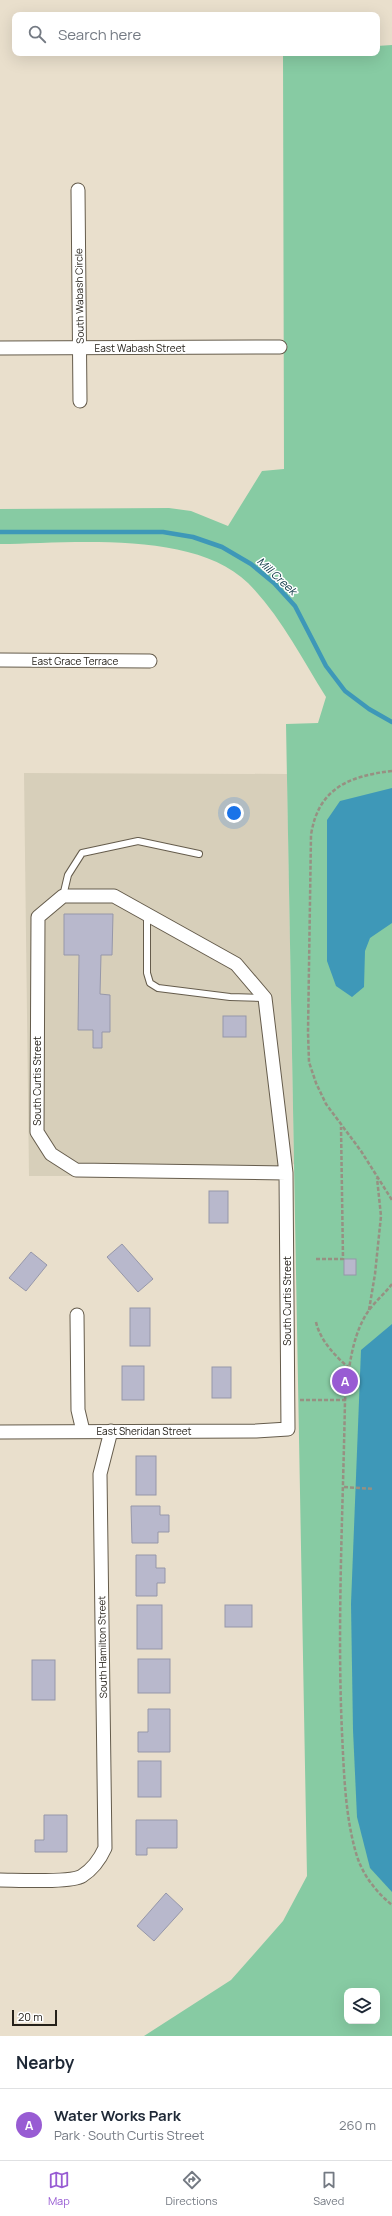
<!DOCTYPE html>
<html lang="en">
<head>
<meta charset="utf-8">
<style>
	:root { --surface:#fff; --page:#f6f6f7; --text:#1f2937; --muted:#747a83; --line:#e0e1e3; --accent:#985cd3 }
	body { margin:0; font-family:Manrope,sans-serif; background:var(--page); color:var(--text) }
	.controls { position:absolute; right:12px; bottom:12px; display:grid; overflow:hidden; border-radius:8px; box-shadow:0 4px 16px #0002 }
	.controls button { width:36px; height:36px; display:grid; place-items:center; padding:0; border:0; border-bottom:1px solid var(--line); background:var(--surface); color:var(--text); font:20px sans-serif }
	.scale { position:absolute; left:12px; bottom:10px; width:45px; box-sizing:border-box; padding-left:4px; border:2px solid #25211a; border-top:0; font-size:11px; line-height:14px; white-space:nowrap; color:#25211a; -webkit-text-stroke:3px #fff; paint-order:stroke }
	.you { position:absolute; left:234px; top:813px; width:14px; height:14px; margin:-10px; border:3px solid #fff; border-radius:50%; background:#1a73e8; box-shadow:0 0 0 6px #1a73e833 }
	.badge { display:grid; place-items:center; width:26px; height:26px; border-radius:50%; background:var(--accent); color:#fff; font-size:13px; font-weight:700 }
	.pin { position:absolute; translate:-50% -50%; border:2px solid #fff; box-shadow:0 1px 4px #0006 }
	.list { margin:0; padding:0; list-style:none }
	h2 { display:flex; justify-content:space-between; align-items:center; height:52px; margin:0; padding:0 16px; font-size:17px }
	h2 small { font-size:13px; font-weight:400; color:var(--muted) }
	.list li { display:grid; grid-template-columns:26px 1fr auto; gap:12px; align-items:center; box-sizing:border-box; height:72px; padding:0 16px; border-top:1px solid var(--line) }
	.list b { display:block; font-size:15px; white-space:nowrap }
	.list p { margin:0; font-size:13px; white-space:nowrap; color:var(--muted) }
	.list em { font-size:13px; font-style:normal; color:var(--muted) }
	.icon { flex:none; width:22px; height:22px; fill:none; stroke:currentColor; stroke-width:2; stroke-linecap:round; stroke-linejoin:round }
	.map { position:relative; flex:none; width:392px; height:2036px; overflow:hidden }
	.search { position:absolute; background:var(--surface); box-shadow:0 4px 16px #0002; left:12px; right:12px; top:12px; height:44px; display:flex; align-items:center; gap:10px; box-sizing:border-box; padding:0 14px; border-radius:8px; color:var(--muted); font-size:15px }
	.sheet { height:124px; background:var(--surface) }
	nav { display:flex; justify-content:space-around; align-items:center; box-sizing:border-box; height:56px; border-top:1px solid var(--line); background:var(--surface); font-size:11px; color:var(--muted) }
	nav a { display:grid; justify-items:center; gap:2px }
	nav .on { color:var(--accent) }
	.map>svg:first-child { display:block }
	.industrial { fill:#d7cfba }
	.green { fill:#87cba3; fill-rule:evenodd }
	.water { fill:#3e98b8 }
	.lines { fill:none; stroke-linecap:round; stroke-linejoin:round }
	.stream { stroke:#3e98b8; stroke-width:4.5 }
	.building { fill:#b8b8cc; stroke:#9697a9 }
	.service-casing { stroke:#655c4c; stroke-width:8 }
	.minor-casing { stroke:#655c4c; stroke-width:15 }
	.path { stroke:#979082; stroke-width:2.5; stroke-dasharray:4 2; stroke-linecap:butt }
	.service { stroke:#fff; stroke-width:6 }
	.minor { stroke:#fff; stroke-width:13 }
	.labels { text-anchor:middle; stroke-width:3; stroke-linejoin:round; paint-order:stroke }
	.street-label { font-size:10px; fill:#25211a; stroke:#fff }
	.water-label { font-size:11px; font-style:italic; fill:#0b3543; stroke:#fff }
</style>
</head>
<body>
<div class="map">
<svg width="392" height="2036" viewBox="0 0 392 2036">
	<rect width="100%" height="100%" fill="#e9dfcc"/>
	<path class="industrial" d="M24 773 287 774 294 1164 264 1176H29Z"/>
	<path class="green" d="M392 45V2036H144L231 1980 283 1921 307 1876 286 724 318 723 326 697C302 659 280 615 248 583 195 530 70 543 0 544V509L169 508 191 511 228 526 262 471 284 469 283 53H377V46ZM347 1991H377V2021H347Z"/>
	<g class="water">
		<path d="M392 788V923L370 938 365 951 364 987 352 997 336 986 327 961V820L340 801Z"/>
		<path d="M392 1324V1892L370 1868 357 1817 353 1730 351 1604 361 1350Z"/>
	</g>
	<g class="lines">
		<path class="stream" d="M0 532H163L193 537 222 547 251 564 274 583 295 606 326 666 345 691 369 709 392 722"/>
	</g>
	<g class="building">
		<path d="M64 914H113L112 955H101L100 994 110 995V1032H102V1048H93V1030H78L79 955H64Z"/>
		<rect x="223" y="1016" width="23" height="21"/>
		<rect x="209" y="1191" width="19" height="32"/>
		<path d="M122 1244 153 1279 138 1292 107 1257Z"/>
		<path d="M31 1252 47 1265 26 1291 9 1278Z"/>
		<rect x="344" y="1259" width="12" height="16"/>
		<rect x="130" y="1308" width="20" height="38"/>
		<rect x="122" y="1366" width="22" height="34"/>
		<rect x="212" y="1367" width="19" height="31"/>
		<rect x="136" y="1456" width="20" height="39"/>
		<path d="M131 1506H160V1515H169V1532H158V1543H132Z"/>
		<path d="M136 1555H156V1568H165V1583H157V1596H136Z"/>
		<rect x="137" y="1605" width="25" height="44"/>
		<rect x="225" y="1605" width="27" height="22"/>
		<rect x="138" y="1659" width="32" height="34"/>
		<rect x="32" y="1660" width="23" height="40"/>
		<path d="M148 1709H170V1752H138V1732H148Z"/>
		<rect x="138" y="1761" width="23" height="36"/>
		<path d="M44 1815H67V1852H35V1840H44Z"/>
		<path d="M136 1820H177V1848H147V1855H136Z"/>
		<path d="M166 1893 183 1909 154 1941 137 1926Z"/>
	</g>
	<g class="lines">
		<g class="service-casing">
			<g id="service">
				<path d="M63 896 68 875 82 853 138 841 199 854"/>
				<path d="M147 914V973L150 983 158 988 230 997 264 998"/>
			</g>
		</g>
		<g class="minor-casing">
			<g id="minor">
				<path d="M78 190 80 401"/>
				<path d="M0 348 280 347"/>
				<path d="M0 660 150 661"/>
				<path d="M77 1315 78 1410 83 1431"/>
				<path d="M0 1432 256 1431 288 1429 286 1173 76 1170 51 1154 37 1132 38 917 63 896H114L236 964 265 998 286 1173"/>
				<path d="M0 1880C15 1880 71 1883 82 1876 93 1869 100 1859 105 1848L100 1474 111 1431"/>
			</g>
		</g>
		<g class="path">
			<path d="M392 771C348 776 318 789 311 835L308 1032 309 1062 316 1083 326 1104 361 1151 392 1200"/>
			<path d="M316 1259H343L341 1127"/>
			<path d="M392 1284C385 1293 376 1301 369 1310 351 1336 349 1370 345 1400 343 1511 337 1623 342 1733 344 1773 345 1815 356 1853 362 1874 375 1891 392 1905"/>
			<path d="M369 1310 375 1274 381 1216 377 1178"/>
			<path d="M316 1322C320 1340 335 1356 349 1368"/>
			<path d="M300 1400H345"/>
			<path d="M344 1487 374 1489"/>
		</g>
		<use href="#service" class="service"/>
		<use href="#minor" class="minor"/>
	</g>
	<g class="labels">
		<g class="street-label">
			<text transform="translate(79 296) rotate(-91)" y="4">South Wabash Circle</text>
			<text x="140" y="352">East Wabash Street</text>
			<text x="75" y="665">East Grace Terrace</text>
			<text transform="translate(37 1081) rotate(-90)" y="4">South Curtis Street</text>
			<text transform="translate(287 1301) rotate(-90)" y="4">South Curtis Street</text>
			<text x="144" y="1435">East Sheridan Street</text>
			<text transform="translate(102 1647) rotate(-91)" y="4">South Hamilton Street</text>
		</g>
		<g class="water-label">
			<text transform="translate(277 576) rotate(43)" y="4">Mill Creek</text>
		</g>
	</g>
</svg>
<div class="controls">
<button><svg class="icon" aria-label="layers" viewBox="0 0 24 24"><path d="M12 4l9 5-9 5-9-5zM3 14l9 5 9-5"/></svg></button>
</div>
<div class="scale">20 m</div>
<div class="you"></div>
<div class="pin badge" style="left:345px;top:1381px">A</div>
<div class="search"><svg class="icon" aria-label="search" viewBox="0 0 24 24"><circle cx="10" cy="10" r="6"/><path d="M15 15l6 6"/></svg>Search here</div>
</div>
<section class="sheet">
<h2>Nearby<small></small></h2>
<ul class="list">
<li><span class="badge">A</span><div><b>Water Works Park</b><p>Park · South Curtis Street</p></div><em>260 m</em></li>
</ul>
</section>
<nav>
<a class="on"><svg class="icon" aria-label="map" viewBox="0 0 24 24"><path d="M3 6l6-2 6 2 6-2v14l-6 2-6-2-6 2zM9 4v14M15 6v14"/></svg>Map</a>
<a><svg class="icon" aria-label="directions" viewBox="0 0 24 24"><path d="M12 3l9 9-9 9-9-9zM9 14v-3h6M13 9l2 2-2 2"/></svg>Directions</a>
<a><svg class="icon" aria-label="saved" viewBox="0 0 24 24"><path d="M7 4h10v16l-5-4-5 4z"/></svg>Saved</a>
</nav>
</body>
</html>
